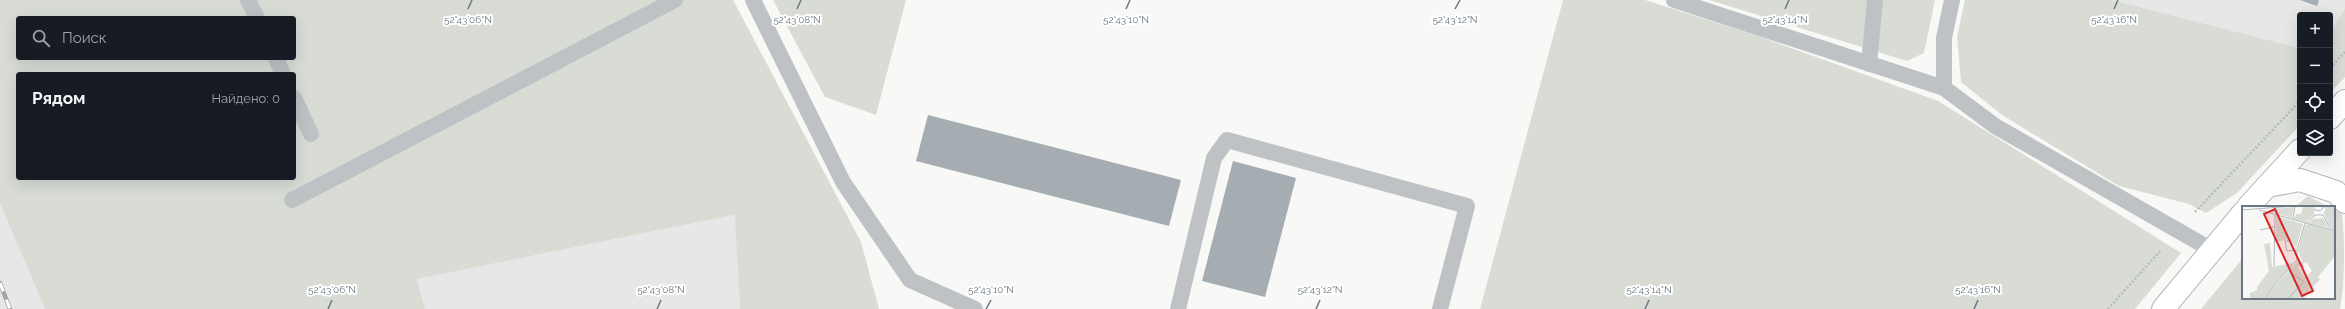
<!DOCTYPE html>
<html lang="ru">
<head>
<meta charset="utf-8">
<style>
	:root { --surface:#171b24; --page:#242831; --text:#f1f3f6; --muted:#9ea1a6; --line:#363941 }
	body { margin:0; font-family:Raleway,sans-serif; background:var(--page); color:var(--text) }
	.controls { position:absolute; right:12px; top:12px; display:grid; overflow:hidden; border-radius:4px; box-shadow:0 4px 16px #0002 }
	.controls button { width:36px; height:36px; display:grid; place-items:center; padding:0; border:0; border-bottom:1px solid var(--line); background:var(--surface); color:var(--text); font:20px sans-serif }
	.list { margin:0; padding:0; list-style:none }
	h2 { display:flex; justify-content:space-between; align-items:center; height:52px; margin:0; padding:0 16px; font-size:17px }
	h2 small { font-size:13px; font-weight:400; color:var(--muted) }
	.icon { flex:none; width:22px; height:22px; fill:none; stroke:currentColor; stroke-width:2; stroke-linecap:round; stroke-linejoin:round }
	.map { position:relative; flex:none; width:2345px; height:309px; overflow:hidden }
	.search { position:absolute; background:var(--surface); box-shadow:0 4px 16px #0002; left:16px; top:16px; width:280px; height:44px; display:flex; align-items:center; gap:10px; box-sizing:border-box; padding:0 14px; border-radius:4px; color:var(--muted); font-size:15px }
	.panel { position:absolute; background:var(--surface); box-shadow:0 4px 16px #0002; left:16px; top:72px; width:280px; height:108px; border-radius:4px }
	.map>svg:first-child { display:block }
	.built { fill:#e6e7e6 }
	.green { fill:#d8dcd5; fill-rule:evenodd }
	.building { fill:#a6adb2 }
	.lines { fill:none; stroke-linecap:round; stroke-linejoin:round }
	.secondary-casing { stroke:#b3b7bb; stroke-width:24 }
	.path { stroke:#b8bbbe; stroke-width:2.5; stroke-dasharray:2 2; stroke-linecap:butt }
	.service { stroke:#bec2c5; stroke-width:16 }
	.secondary { stroke:#fff; stroke-width:22 }
	.rail-casing { stroke:#a0a6ab; stroke-width:4.5 }
	.rail { stroke:#fff; stroke-width:3; stroke-dasharray:9; stroke-linecap:butt }
	.ticks { fill:none; stroke:#6b7883; stroke-width:1.5 }
	.inset-road { fill:none; stroke:#b3b9be; stroke-width:1 }
	.view { fill:#d62828; fill-opacity:0.15; stroke:#d62828; stroke-width:2 }
	.inset-edge { fill:none; stroke:#6b7883; stroke-width:2 }
	.ticks-label { font-size:10px; text-anchor:middle; fill:#6b7883; stroke:#fff; stroke-width:4; stroke-linejoin:round; paint-order:stroke }
</style>
</head>
<body>
<div class="map">
<svg width="2345" height="309" viewBox="0 0 2345 309">
	<rect width="100%" height="100%" fill="#f8f8f6"/>
	<g class="built">
		<path d="M2112 0H2345V8L2330 34V15H2300V48Z"/>
		<path d="M0 204 45 309H0Z"/>
		<path d="M736 215 740 309H425L417 279Z"/>
	</g>
	<g class="green">
		<path d="M0 0H733L861 242 879 309H740L735 215 417 279 425 309H45L0 204ZM18 18H294V58H18ZM18 74H294V178H18Z"/>
		<path d="M773 0H906L876 115 825 97Z"/>
		<path d="M1563 0H1645L1758 36 1938 101 2181 253 2135 309H1480Z"/>
		<path d="M1709 0H1935L1924 53 1907 61Z"/>
		<path d="M1965 0H2112L2300 48V125L2237 193 2206 213 2189 204 2119 186 2002 115 1961 82 1957 37Z"/>
		<path d="M2345 8V77L2330 93V34Z"/>
		<path d="M2308 196 2328 207H2295Z"/>
		<path d="M2334 210 2342 214C2345 240 2345 284 2340 309H2201L2243 258V298H2334Z"/>
	</g>
	<g class="building">
		<path d="M2300 0H2319L2317 6Z"/>
		<path d="M928 115 1181 180 1169 226 916 161Z"/>
		<path d="M1233 161 1296 178 1265 297 1202 281Z"/>
	</g>
	<g class="lines">
		<g class="secondary-casing">
			<g id="secondary">
				<path d="M2330 118 2345 101"/>
				<path d="M2267 186 2300 180 2336 192 2345 202"/>
				<path d="M2248 207 2300 150"/>
				<path d="M2163 309 2243 213"/>
			</g>
		</g>
		<g class="path">
			<path d="M2330 68 2345 52"/>
			<path d="M2195 212 2300 101"/>
			<path d="M2108 309 2161 250"/>
		</g>
		<g class="service">
			<path d="M248 0 257 18"/>
			<path d="M753 0 843 182 910 280 975 309"/>
			<path d="M1674 0 1944 88 1995 126 2212 250"/>
			<path d="M276 58 283 74"/>
			<path d="M1869 64 1875 0"/>
			<path d="M1944 88V38L1952 0"/>
			<path d="M294 98 311 134"/>
			<path d="M292 200 675 0"/>
			<path d="M1178 309 1214 158 1227 140 1467 206 1440 309"/>
		</g>
		<use href="#secondary" class="secondary"/>
		<g class="rail-casing">
			<path id="rail" d="M0 283 10 309"/>
		</g>
		<use href="#rail" class="rail"/>
	</g>
	<path class="ticks" d="M468 9 472 0M797 9 801 0M1126 9 1130 0M1455 9 1460 0M1785 9 1789 0M2114 9 2118 0M328 309 332 300M657 309 661 300M986 309 991 300M1316 309 1320 300M1645 309 1649 300M1974 309 1978 300"/>
	<g transform="translate(2242 206)">
		<rect width="93" height="93" fill="#f8f8f6"/>
		<path d="M61 0H68L72 4V9L64 16 52 13 54 8H59ZM84 0H93V24H90L82 8ZM52 1 50 12 29 6 31 3ZM34 10 61 18 54 42 48 33 34 36ZM73 11V13L81 12 87 22 67 17ZM67 18 93 26V50L76 71 78 73 61 93H25L32 80 57 54 60 59 56 61 63 71 70 65 64 56 61 58 56 45 63 19ZM28 37 30 61 50 57V60L31 79 24 93H8V87L15 84V81L27 65 22 38Z" fill="#d8dcd5"/>
		<path class="inset-road" d="M70 0 73 4 78 5 83 0M0 4 51 0M17 4 93 25M51 13 53 0M65 17 73 9H81L89 24M18 24 32 21M48 35H43L45 45 55 44M55 50 62 61M32 60 33 9M47 65 62 76M24 93 31 80 55 54V44L63 17M46 93 60 77"/>
		<path class="view" d="M33 3 71 85 60 90 22 8Z"/>
		<rect width="93" height="93" class="inset-edge"/>
	</g>
	<g class="ticks-label">
		<text x="468" y="23">52°43'06"N</text>
		<text x="1455" y="23">52°43'12"N</text>
		<text x="1785" y="23">52°43'14"N</text>
		<text x="797" y="23">52°43'08"N</text>
		<text x="1126" y="23">52°43'10"N</text>
		<text x="2114" y="23">52°43'16"N</text>
		<text x="332" y="293">52°43'06"N</text>
		<text x="661" y="293">52°43'08"N</text>
		<text x="991" y="293">52°43'10"N</text>
		<text x="1320" y="293">52°43'12"N</text>
		<text x="1649" y="293">52°43'14"N</text>
		<text x="1978" y="293">52°43'16"N</text>
	</g>
</svg>
<div class="controls">
<button>+</button>
<button>−</button>
<button><svg class="icon" aria-label="locate" viewBox="0 0 24 24"><circle cx="12" cy="12" r="6"/><path d="M12 2v4M12 18v4M2 12h4M18 12h4"/></svg></button>
<button><svg class="icon" aria-label="layers" viewBox="0 0 24 24"><path d="M12 4l9 5-9 5-9-5zM3 14l9 5 9-5"/></svg></button>
</div>
<div class="search"><svg class="icon" aria-label="search" viewBox="0 0 24 24"><circle cx="10" cy="10" r="6"/><path d="M15 15l6 6"/></svg>Поиск</div>
<section class="panel">
<h2>Рядом<small>Найдено: 0</small></h2>
<ul class="list">
</ul>
</section>
</div>
</body>
</html>
